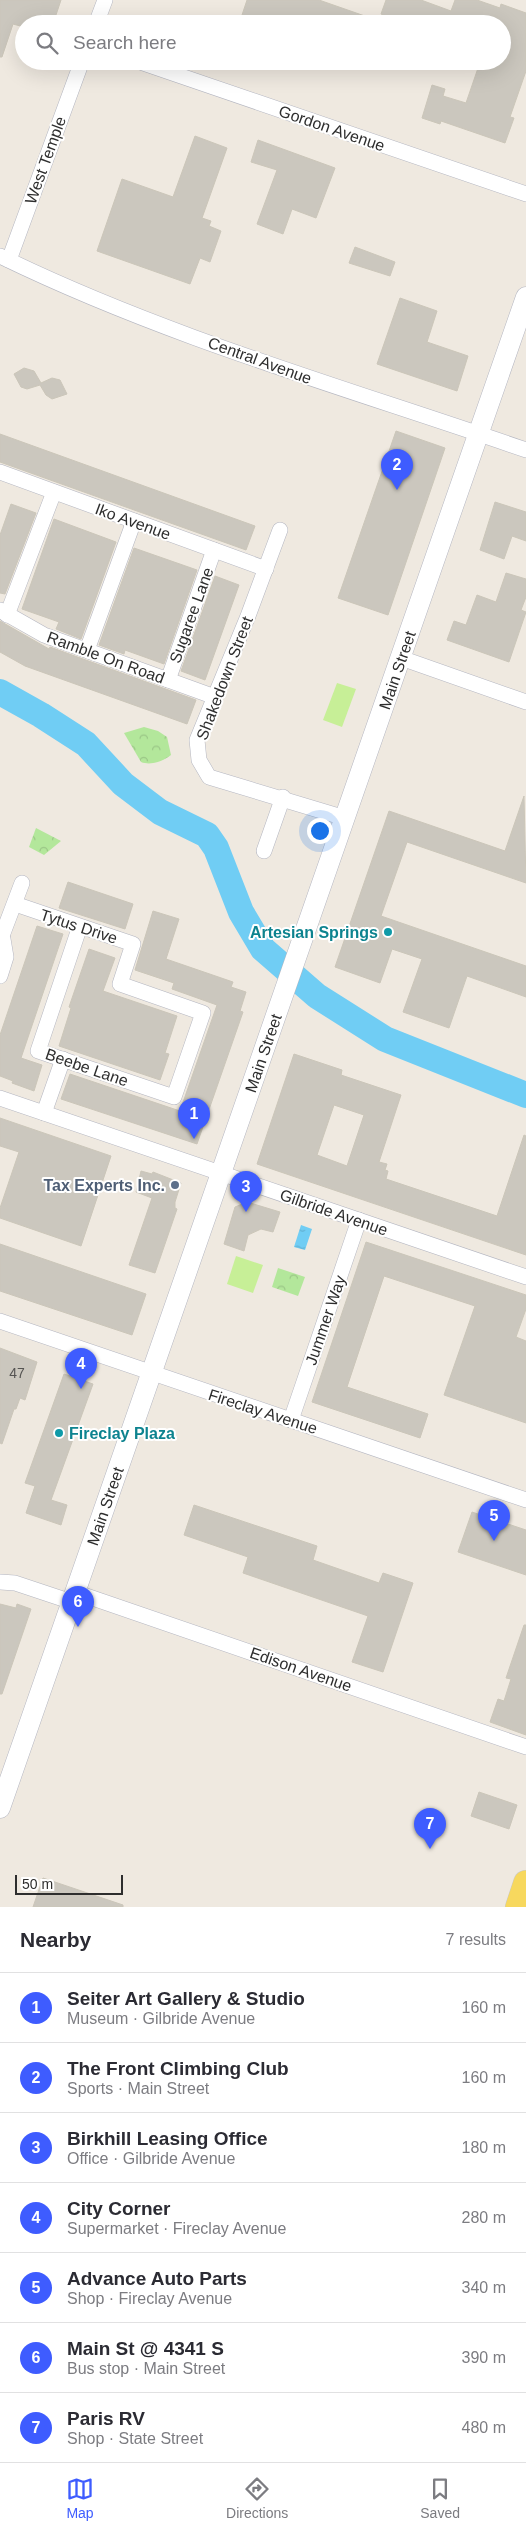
<!DOCTYPE html>
<html lang="en">
<head>
<meta charset="utf-8">
<style>
	:root { --surface:#fff; --page:#f2f2f3; --text:#2b2b33; --muted:#7c7c81; --line:#e1e1e2; --accent:#3e5cff }
	body { margin:0; font-family:Arial,sans-serif; background:var(--page); color:var(--text) }
	.scale { position:absolute; left:15px; bottom:12px; width:108px; box-sizing:border-box; padding-left:5px; border:2px solid #2e2e2e; border-top:0; font-size:14px; line-height:18px; white-space:nowrap; color:#2e2e2e; -webkit-text-stroke:4px #fff; paint-order:stroke }
	.you { position:absolute; left:319px; top:830px; width:18px; height:18px; margin:-12px; border:4px solid #fff; border-radius:50%; background:#1a73e8; box-shadow:0 0 0 8px #1a73e833 }
	.badge { display:grid; place-items:center; width:32px; height:32px; border-radius:50%; background:var(--accent); color:#fff; font-size:16px; font-weight:700 }
	.pin { position:absolute; translate:-50% -41px; filter:drop-shadow(0 1px 2px #0008) }
	.pin::after { content:''; position:absolute; top:26px; width:18px; height:15px; background:inherit; clip-path:polygon(0 0,100% 0,50% 100%) }
	.list { margin:0; padding:0; list-style:none }
	h2 { display:flex; justify-content:space-between; align-items:center; height:65px; margin:0; padding:0 20px; font-size:21px }
	h2 small { font-size:16px; font-weight:400; color:var(--muted) }
	.list li { display:grid; grid-template-columns:32px 1fr auto; gap:15px; align-items:center; box-sizing:border-box; height:70px; padding:0 20px; border-top:1px solid var(--line) }
	.list b { display:block; font-size:19px; white-space:nowrap }
	.list p { margin:0; font-size:16px; white-space:nowrap; color:var(--muted) }
	.list em { font-size:16px; font-style:normal; color:var(--muted) }
	.icon { flex:none; width:28px; height:28px; fill:none; stroke:currentColor; stroke-width:2; stroke-linecap:round; stroke-linejoin:round }
	.map { position:relative; flex:none; width:526px; height:1907px; overflow:hidden }
	.search { position:absolute; background:var(--surface); box-shadow:0 5px 20px #0002; left:15px; right:15px; top:15px; height:55px; display:flex; align-items:center; gap:12px; box-sizing:border-box; padding:0 18px; border-radius:28px; color:var(--muted); font-size:19px }
	.sheet { height:555px; background:var(--surface) }
	nav { display:flex; justify-content:space-around; align-items:center; box-sizing:border-box; height:70px; border-top:1px solid var(--line); background:var(--surface); font-size:14px; color:var(--muted) }
	nav a { display:grid; justify-items:center; gap:2px }
	nav .on { color:var(--accent) }
	.map>svg:first-child { display:block }
	.forest { fill:url(#forest-crowns) }
	.pitch { fill:#c7ef97 }
	.water { fill:url(#water-ripples) }
	.lines { fill:none; stroke-linecap:round; stroke-linejoin:round }
	.river { stroke:#70cdf4; stroke-width:26 }
	.building { fill:#cbc7be; stroke:#cbc6b9; fill-rule:evenodd }
	.minor-casing { stroke:#b4b6c1; stroke-width:16 }
	.tertiary-casing { stroke:#b4b6c1; stroke-width:21 }
	.primary-casing { stroke:#c9c9c9; stroke-width:26 }
	.minor { stroke:#fff; stroke-width:15 }
	.tertiary { stroke:#fff; stroke-width:20 }
	.primary { stroke:#f7d85e; stroke-width:25 }
	.culture-dot { fill:#0f9aa8; stroke:#fff; stroke-width:2 }
	.service-dot { fill:#5c6f8a; stroke:#fff; stroke-width:2 }
	.labels { text-anchor:middle; stroke-width:4; stroke-linejoin:round; paint-order:stroke }
	.number-label { font-size:14px; fill:#555452 }
	.street-label { font-size:16px; fill:#2e2e2e; stroke:#fff }
	.culture-label { font-size:16px; font-weight:bold; fill:#0d838f; stroke:#fff; text-anchor:end }
	.service-label { font-size:16px; font-weight:bold; fill:#4e5e75; stroke:#fff; text-anchor:end }
</style>
</head>
<body>
<div class="map">
<svg width="526" height="1907" viewBox="0 0 526 1907">
	<defs>
		<pattern id="forest-crowns" width="20" height="18" patternUnits="userSpaceOnUse" patternTransform="scale(1.25)"><rect width="20" height="18" fill="#b3e79b"/><path d="M2 6a3 3 0 1 1 6 0M12 15a3 3 0 1 1 6 0" fill="none" stroke="#9ac686"/></pattern>
		<pattern id="water-ripples" width="26" height="14" patternUnits="userSpaceOnUse" patternTransform="scale(1.25)"><rect width="26" height="14" fill="#70cdf4"/><path d="M2 4q2-2 4 0t4 0M15 11q2-2 4 0t4 0" fill="none" stroke="#61b0d2"/></pattern>
	</defs>
	<rect width="100%" height="100%" fill="#efe9e0"/>
	<g class="forest">
		<path d="M144 727 158 731 167 737 171 755C163 761 151 766 141 762L124 733Z"/>
		<path d="M36 828 61 841 44 855 29 847Z"/>
		<path d="M278 1268 305 1277 298 1296 272 1287Z"/>
	</g>
	<g class="pitch">
		<path d="M337 683 356 689 342 727 323 720Z"/>
		<path d="M236 1256 263 1265 253 1293 227 1284Z"/>
	</g>
	<path class="water" d="M301 1225 312 1229 305 1250 294 1247Z"/>
	<g class="lines">
		<path class="river" d="M0 692 41 715 86 744 123 784 160 812 207 835 216 848 241 912 263 949 317 996 385 1039 526 1095"/>
	</g>
	<g class="building">
		<path d="M0 0H61L53 24H24V27L13 24 2 57H0Z"/>
		<path d="M247 0H319L382 22V24H239Z"/>
		<path d="M386 0H421L451 11 455 0H477L500 8 501 4 526 13V71L510 117 514 118 505 143 441 121 440 124 422 118 432 85 445 89 443 96 466 103 478 68 484 70 487 61H502V24H407L381 14Z"/>
		<path d="M195 136 227 148 202 218 211 221 209 226 221 231 210 262 200 258 190 284 97 251 122 179 173 197Z"/>
		<path d="M258 140 335 168 316 218 292 209 283 234 257 224 277 170 251 162Z"/>
		<path d="M355 247 395 262 390 276 349 263Z"/>
		<path d="M400 298 437 311 427 342 468 356 457 391 377 364Z"/>
		<path d="M24 368 34 371 41 383 52 378 60 380 67 394 52 399 46 395 40 385 27 389 21 387 14 374Z"/>
		<path d="M396 431 445 448 388 615 338 598Z"/>
		<path d="M0 434 255 526 246 550 0 462Z"/>
		<path d="M495 502 526 512V541L512 536 504 559 480 550Z"/>
		<path d="M11 504 36 513 5 594 0 593V535Z"/>
		<path d="M54 519 116 542 81 639 56 629 59 622 22 609Z"/>
		<path d="M134 548 197 570 164 664 125 650 124 654 99 645Z"/>
		<path d="M506 573 526 579V597L521 610 526 612 509 662 447 640 454 621 466 625 477 595 496 602Z"/>
		<path d="M215 576 239 585 205 680 181 671Z"/>
		<path d="M0 621 49 649 50 647 196 700 187 724 25 666 0 652Z"/>
		<path d="M524 796 526 883 407 842 381 916 526 966V997L467 976 449 1028 403 1012 422 959 392 949 380 983 335 967 389 811 505 851Z"/>
		<path d="M68 882 133 904 125 929 59 908Z"/>
		<path d="M153 911 179 919 166 959 233 982 231 987 246 992 240 1011 243 1012 197 1144 61 1099 70 1074 180 1111 217 1005 172 989 174 983 135 970Z"/>
		<path d="M37 926 63 934 21 1058 42 1065 34 1091 12 1083 13 1081 0 1076V1035Z"/>
		<path d="M89 949 115 958 103 991 177 1016 165 1053 169 1054 160 1080 59 1046 71 1008 69 1007Z"/>
		<path d="M294 1054 342 1070 341 1075 401 1095 379 1162 387 1164 385 1170 388 1171 386 1179 497 1216 524 1135 526 1136V1255L257 1164ZM334 1105 364 1115 347 1166 317 1155Z"/>
		<path d="M0 1118 111 1156 81 1246 0 1218V1208L19 1152 0 1146Z"/>
		<path d="M141 1171 152 1174 153 1172 181 1183 175 1202V1208L177 1209 155 1273 129 1265 152 1198 136 1192Z"/>
		<path d="M247 1202 280 1212 273 1232 261 1229 248 1235 244 1251 224 1244 235 1207Z"/>
		<path d="M366 1242 526 1295V1309L516 1337 526 1341V1423L444 1395 475 1306 384 1276 347 1387 428 1414 420 1438 312 1402Z"/>
		<path d="M0 1244 146 1294 132 1335 0 1291Z"/>
		<path d="M0 1348 37 1362 25 1400 20 1398 16 1409H14L2 1444 0 1443Z"/>
		<path d="M64 1374 93 1384 51 1500 67 1505 61 1525 26 1513 35 1486 25 1483Z"/>
		<path d="M194 1505 317 1546 313 1560 379 1583 383 1573 413 1583 383 1672 352 1662 368 1616 243 1573 248 1557 184 1535Z"/>
		<path d="M472 1512 526 1530V1575L458 1552Z"/>
		<path d="M0 1604 16 1608 17 1604 31 1609 2 1694H0Z"/>
		<path d="M524 1625H526V1735L490 1722 498 1699 504 1701 511 1679 506 1678Z"/>
		<path d="M479 1792 517 1805 509 1829 471 1816Z"/>
		<path d="M43 1878 123 1905V1907H33Z"/>
	</g>
	<g class="lines">
		<g class="minor-casing">
			<g id="minor">
				<path d="M96 24 105 0"/>
				<path d="M137 61 526 194"/>
				<path d="M0 256C168 338 350 389 526 450"/>
				<path d="M9 260 82 61"/>
				<path d="M0 472 266 569"/>
				<path d="M280 530 248 616 197 740 199 760 209 777 345 818"/>
				<path d="M0 610 44 635 215 697"/>
				<path d="M7 615 54 492"/>
				<path d="M87 650 134 521"/>
				<path d="M401 658 526 702"/>
				<path d="M168 680 214 550"/>
				<path d="M264 851 283 797"/>
				<path d="M15 904 133 944 120 984 203 1013 174 1097 38 1051 80 926"/>
				<path d="M0 941 22 883"/>
				<path d="M0 976 6 957 3 939"/>
				<path d="M0 1098 526 1277"/>
				<path d="M44 1113 63 1059"/>
				<path d="M0 1321 526 1500"/>
				<path d="M291 1420 359 1220"/>
				<path d="M0 1582 15 1583 72 1602"/>
				<path d="M75 1592 526 1747"/>
			</g>
		</g>
		<g class="tertiary-casing">
			<path id="tertiary" d="M0 1808 526 297"/>
		</g>
		<g class="primary-casing">
			<path id="primary" d="M518 1907 526 1883"/>
		</g>
		<use href="#minor" class="minor"/>
		<use href="#tertiary" class="tertiary"/>
		<use href="#primary" class="primary"/>
	</g>
	<g class="culture-dot">
		<circle cx="388" cy="932" r="5"/>
		<circle cx="59" cy="1433" r="5"/>
	</g>
	<circle class="service-dot" cx="175" cy="1185" r="5"/>
	<g class="labels">
		<g class="number-label">
			<text x="17" y="1378">47</text>
		</g>
		<g class="street-label">
			<text transform="translate(332 128) rotate(19)" y="6">Gordon Avenue</text>
			<text transform="translate(45 160) rotate(-70)" y="6">West Temple</text>
			<text transform="translate(260 360) rotate(20)" y="6">Central Avenue</text>
			<text transform="translate(133 521) rotate(20)" y="6">Iko Avenue</text>
			<text transform="translate(191 615) rotate(-70)" y="6">Sugaree Lane</text>
			<text transform="translate(106 657) rotate(20)" y="6">Ramble On Road</text>
			<text transform="translate(397 670) rotate(-71)" y="6">Main Street</text>
			<text transform="translate(224 678) rotate(-69)" y="6">Shakedown Street</text>
			<text transform="translate(79 926) rotate(18)" y="6">Tytus Drive</text>
			<text transform="translate(263 1053) rotate(-71)" y="6">Main Street</text>
			<text transform="translate(87 1067) rotate(19)" y="6">Beebe Lane</text>
			<text transform="translate(334 1212) rotate(19)" y="6">Gilbride Avenue</text>
			<text transform="translate(325 1320) rotate(-71)" y="6">Jummer Way</text>
			<text transform="translate(263 1411) rotate(18)" y="6">Fireclay Avenue</text>
			<text transform="translate(105 1506) rotate(-71)" y="6">Main Street</text>
			<text transform="translate(301 1669) rotate(19)" y="6">Edison Avenue</text>
		</g>
		<g class="culture-label">
			<text x="378" y="938">Artesian Springs</text>
			<text x="69" y="1439" text-anchor="start">Fireclay Plaza</text>
		</g>
		<g class="service-label">
			<text x="165" y="1191">Tax Experts Inc.</text>
		</g>
	</g>
</svg>
<div class="scale">50 m</div>
<div class="you"></div>
<div class="pin badge" style="left:194px;top:1139px">1</div>
<div class="pin badge" style="left:397px;top:490px">2</div>
<div class="pin badge" style="left:246px;top:1212px">3</div>
<div class="pin badge" style="left:81px;top:1389px">4</div>
<div class="pin badge" style="left:494px;top:1541px">5</div>
<div class="pin badge" style="left:78px;top:1627px">6</div>
<div class="pin badge" style="left:430px;top:1849px">7</div>
<div class="search"><svg class="icon" aria-label="search" viewBox="0 0 24 24"><circle cx="10" cy="10" r="6"/><path d="M15 15l6 6"/></svg>Search here</div>
</div>
<section class="sheet">
<h2>Nearby<small>7 results</small></h2>
<ul class="list">
<li><span class="badge">1</span><div><b>Seiter Art Gallery &amp; Studio</b><p>Museum · Gilbride Avenue</p></div><em>160 m</em></li>
<li><span class="badge">2</span><div><b>The Front Climbing Club</b><p>Sports · Main Street</p></div><em>160 m</em></li>
<li><span class="badge">3</span><div><b>Birkhill Leasing Office</b><p>Office · Gilbride Avenue</p></div><em>180 m</em></li>
<li><span class="badge">4</span><div><b>City Corner</b><p>Supermarket · Fireclay Avenue</p></div><em>280 m</em></li>
<li><span class="badge">5</span><div><b>Advance Auto Parts</b><p>Shop · Fireclay Avenue</p></div><em>340 m</em></li>
<li><span class="badge">6</span><div><b>Main St @ 4341 S</b><p>Bus stop · Main Street</p></div><em>390 m</em></li>
<li><span class="badge">7</span><div><b>Paris RV</b><p>Shop · State Street</p></div><em>480 m</em></li>
</ul>
</section>
<nav>
<a class="on"><svg class="icon" aria-label="map" viewBox="0 0 24 24"><path d="M3 6l6-2 6 2 6-2v14l-6 2-6-2-6 2zM9 4v14M15 6v14"/></svg>Map</a>
<a><svg class="icon" aria-label="directions" viewBox="0 0 24 24"><path d="M12 3l9 9-9 9-9-9zM9 14v-3h6M13 9l2 2-2 2"/></svg>Directions</a>
<a><svg class="icon" aria-label="saved" viewBox="0 0 24 24"><path d="M7 4h10v16l-5-4-5 4z"/></svg>Saved</a>
</nav>
</body>
</html>
